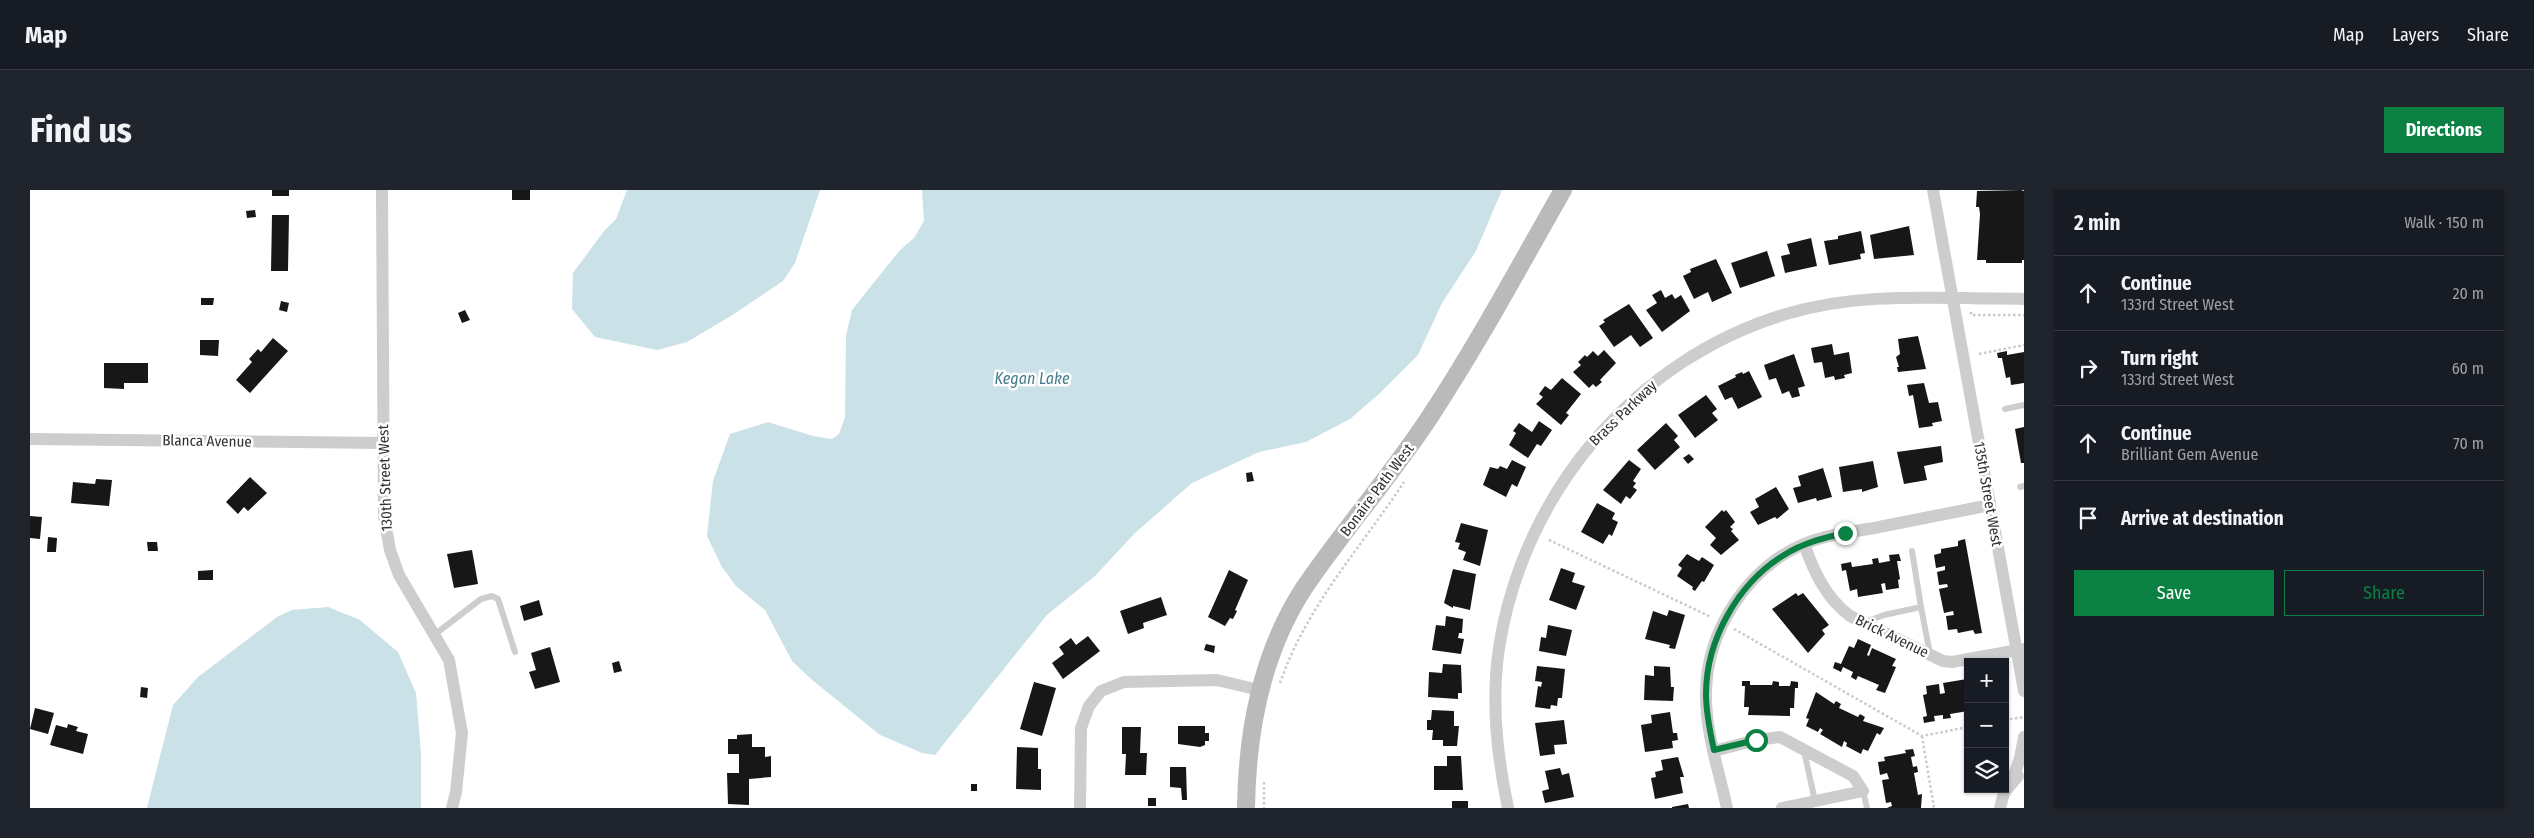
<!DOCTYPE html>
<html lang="en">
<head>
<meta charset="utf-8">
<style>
	:root { --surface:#171b24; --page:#20242c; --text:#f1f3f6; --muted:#9ea1a6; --line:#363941; --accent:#0b8043 }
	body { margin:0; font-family:"Fira Sans Condensed",sans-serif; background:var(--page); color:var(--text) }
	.controls { position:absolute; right:15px; bottom:15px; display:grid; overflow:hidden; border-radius:0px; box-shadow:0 1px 4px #0004 }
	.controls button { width:45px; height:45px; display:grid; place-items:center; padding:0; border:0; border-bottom:1px solid var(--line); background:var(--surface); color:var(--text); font:25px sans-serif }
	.stop { position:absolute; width:15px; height:15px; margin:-11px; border:4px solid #0b8043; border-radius:50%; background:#fff }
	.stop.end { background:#0b8043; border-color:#fff; box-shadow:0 1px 5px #0008 }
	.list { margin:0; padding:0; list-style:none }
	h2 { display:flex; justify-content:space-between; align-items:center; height:65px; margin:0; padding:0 20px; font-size:21px }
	h2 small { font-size:16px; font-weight:400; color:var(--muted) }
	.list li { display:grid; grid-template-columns:32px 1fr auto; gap:15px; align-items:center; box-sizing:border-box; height:75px; padding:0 20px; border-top:1px solid var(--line) }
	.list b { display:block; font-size:19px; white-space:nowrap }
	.list p { margin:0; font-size:16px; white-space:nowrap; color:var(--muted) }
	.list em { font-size:16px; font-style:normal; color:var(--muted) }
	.actions { display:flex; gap:10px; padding:15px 20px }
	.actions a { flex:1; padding:11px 0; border:1px solid var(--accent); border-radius:0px; text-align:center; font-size:18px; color:var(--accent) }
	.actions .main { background:var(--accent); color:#fff }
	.icon { flex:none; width:28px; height:28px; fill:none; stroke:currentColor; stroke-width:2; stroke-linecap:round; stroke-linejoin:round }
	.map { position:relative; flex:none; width:1994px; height:618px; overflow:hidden; border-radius:0px }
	header { display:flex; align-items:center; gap:30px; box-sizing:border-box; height:70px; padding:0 25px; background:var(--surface); border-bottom:1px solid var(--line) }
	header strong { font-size:24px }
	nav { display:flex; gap:28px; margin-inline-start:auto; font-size:18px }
	.intro { display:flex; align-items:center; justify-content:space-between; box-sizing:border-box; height:120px; padding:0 30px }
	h1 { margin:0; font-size:35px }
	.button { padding:12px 22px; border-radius:0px; background:var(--accent); color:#fff; font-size:18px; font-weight:700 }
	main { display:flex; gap:30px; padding:0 30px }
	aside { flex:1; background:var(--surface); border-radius:0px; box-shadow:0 1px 4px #0004 }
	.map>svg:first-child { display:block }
	.water { fill:#cbe1e8 }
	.building { fill:#171717 }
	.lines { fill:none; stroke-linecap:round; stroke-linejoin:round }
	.path { stroke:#cacaca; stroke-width:2.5; stroke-dasharray:2.5 2.5; stroke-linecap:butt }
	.lane { stroke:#cdcdcd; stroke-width:6 }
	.street { stroke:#cdcdcd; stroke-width:12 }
	.secondary { stroke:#bababa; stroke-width:18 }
	.route { stroke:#0b8043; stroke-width:6 }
	.labels { text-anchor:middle; stroke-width:5; stroke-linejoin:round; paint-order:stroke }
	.street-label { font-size:15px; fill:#303030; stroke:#fff }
	.water-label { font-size:16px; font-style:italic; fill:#457c8c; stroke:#fff }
</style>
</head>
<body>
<header>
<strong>Map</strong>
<nav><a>Map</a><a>Layers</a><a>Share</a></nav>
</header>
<div class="intro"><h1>Find us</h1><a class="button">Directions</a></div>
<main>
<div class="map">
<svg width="1994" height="618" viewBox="0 0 1994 618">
	<rect width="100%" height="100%" fill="#fff"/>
	<g class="water">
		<path d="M597 0H790L765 73 753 91 704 124 657 152 627 160 565 147 542 119 543 83 574 41 586 29Z"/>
		<path d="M892 0H1472L1446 61 1412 113 1388 165 1349 204 1320 229 1276 252 1229 262 1162 293 1105 343 1065 386 1017 425 905 565 892 563 850 545 781 489 762 471 735 420 706 396 692 377 677 346 683 291 700 244 738 232 783 246 802 249 809 244 815 227 816 146 822 120 869 61 884 48 894 31Z"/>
		<path d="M298 417 330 430 368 462 386 503 391 564V618H117L143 515 168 487 247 427 262 420Z"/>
	</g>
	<g class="building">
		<rect x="242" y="0" width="17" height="6"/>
		<rect x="482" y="0" width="18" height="10"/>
		<path d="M1991 0 1994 1V70H1992V73H1956V70H1947L1950 24 1949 17H1946L1947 1Z"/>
		<path d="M225 20 226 27 217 28 216 21Z"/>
		<path d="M242 25H259L258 81H241Z"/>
		<path d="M1879 36 1884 65 1844 69 1840 45Z"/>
		<path d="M1831 41 1835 63 1830 64 1831 69 1799 75 1794 51 1808 49V46Z"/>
		<path d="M1781 48 1787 76 1755 83 1751 66 1760 64 1757 54Z"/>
		<path d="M1737 61 1745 86 1710 98 1701 73Z"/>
		<path d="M1686 69 1702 103 1682 112 1678 102 1664 109 1653 86 1661 82 1660 79Z"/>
		<path d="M1631 100 1635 108 1642 104 1645 109 1651 105 1660 121 1632 142 1616 120 1627 113 1622 105Z"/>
		<path d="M171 108H184L183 115H171Z"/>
		<path d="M251 111 259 113 257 122 249 120Z"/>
		<path d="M1599 114 1623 148 1610 157 1601 145 1584 157 1569 136 1575 132 1573 130Z"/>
		<path d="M435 120 440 130 432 133 428 123Z"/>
		<path d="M1888 146 1896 179 1868 182 1867 177H1869L1866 167 1870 164 1868 149Z"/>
		<path d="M243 148 258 161 220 203 206 190 222 172 219 169 228 159 231 162Z"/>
		<path d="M170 150H189L188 166 170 165Z"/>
		<path d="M1802 154 1804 165 1819 162 1822 183 1814 185 1815 188 1805 190 1804 186 1795 188 1792 172 1784 173 1781 158Z"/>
		<path d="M1574 160 1586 173 1570 190 1572 192 1566 197 1563 194 1559 198 1543 182 1551 175 1548 172 1555 165 1557 167 1563 161 1568 166Z"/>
		<path d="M1977 161V165L1994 162V193L1981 195 1980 187 1976 188 1972 168H1968L1967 163Z"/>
		<path d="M1764 164 1775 196 1768 198 1770 206 1762 208 1759 201 1752 204 1746 188 1739 190 1734 175Z"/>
		<path d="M74 173H118V193H94V199L74 198Z"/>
		<path d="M1719 181 1732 207 1708 219 1702 207 1695 210 1688 196 1706 187 1705 185 1712 182 1713 184Z"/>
		<path d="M1532 188 1551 204 1536 223 1539 225 1531 235 1506 214 1513 207 1509 204 1515 196 1521 200Z"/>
		<path d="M1894 193 1899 213 1908 212 1912 231 1902 233 1903 236 1889 238 1883 205 1879 206 1877 195Z"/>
		<path d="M1676 205 1687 219 1682 223 1688 230 1665 248 1648 225Z"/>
		<path d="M1509 231 1522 240 1511 256 1507 254 1498 268 1479 255 1486 243 1483 241 1489 233 1502 242Z"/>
		<path d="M1636 233 1648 246 1644 250 1650 257 1625 280 1607 260Z"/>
		<path d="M1994 237V273H1991L1985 239Z"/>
		<path d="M1911 256 1913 272 1894 276 1897 290 1874 294 1867 262Z"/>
		<path d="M1659 264 1664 269 1658 274 1653 268Z"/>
		<path d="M1482 270 1496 277 1487 297 1482 294 1476 307 1453 295 1460 277 1468 279 1470 276 1477 279Z"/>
		<path d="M1599 270 1611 279 1603 291 1606 293 1603 297 1607 300 1600 309 1596 306 1591 314 1573 300Z"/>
		<path d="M1843 271 1848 297 1832 302V299L1813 302 1809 277Z"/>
		<path d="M1793 278 1802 307 1787 311 1786 308 1768 313 1763 298 1771 296 1768 286Z"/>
		<path d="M1222 282 1224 291 1217 292 1216 283Z"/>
		<path d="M220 287 237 303 218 321 214 317 208 324 196 312Z"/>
		<path d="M66 289 82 290 79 316 41 313 43 292 65 294Z"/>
		<path d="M1746 297 1759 319 1747 329 1745 327 1728 335 1720 322 1729 317 1725 309Z"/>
		<path d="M1567 313 1585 323 1582 329 1588 332 1582 346 1579 344 1573 354 1551 342Z"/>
		<path d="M1692 320 1694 322 1696 320 1705 332 1700 337 1703 339 1701 341 1709 350 1691 365 1680 355 1686 348 1675 337Z"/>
		<path d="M0 326 12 327 10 349 0 348Z"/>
		<path d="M1431 333 1458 340 1450 376 1433 370 1436 362 1428 359 1430 353 1425 352Z"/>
		<path d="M18 347 27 348 26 362H17Z"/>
		<path d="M1935 349 1952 443 1945 444 1943 440 1928 443 1927 439 1918 440 1916 426 1924 425 1923 421 1914 423 1909 399 1918 397 1917 394 1909 395 1907 382 1915 380V376L1906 378 1904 365 1911 363V359L1928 356V351Z"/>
		<path d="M117 352H127L128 361H118Z"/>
		<path d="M442 360 448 394 424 398 417 364Z"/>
		<path d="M1657 364 1669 371 1672 367 1684 375 1674 392 1672 391 1665 401 1662 399 1663 397 1647 386 1652 378 1648 375Z"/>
		<path d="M1869 364 1871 371H1867L1870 389 1868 390 1869 398 1856 400 1855 393 1851 394 1853 403 1828 407 1827 399 1820 401 1816 380 1812 381 1811 374 1821 372 1822 377 1843 374 1842 369 1848 368 1849 373 1860 371 1859 365Z"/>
		<path d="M1531 378 1545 383 1542 392 1555 396 1546 420 1519 410Z"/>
		<path d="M1423 379 1446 384 1440 420 1423 416V418L1414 413Z"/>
		<path d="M183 380V390H168V381Z"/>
		<path d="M1199 380 1218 390 1205 420 1207 421 1203 429 1200 428 1195 436 1178 427Z"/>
		<path d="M1766 403 1768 406 1773 403 1799 435 1792 440 1795 444 1778 463 1742 419Z"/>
		<path d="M1131 407 1137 425 1113 433 1114 438 1098 444 1090 421Z"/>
		<path d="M509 410 513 425 494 431 490 416Z"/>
		<path d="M1639 420 1655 425 1645 459 1639 458 1640 455 1615 449 1623 421 1637 426Z"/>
		<path d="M1416 426 1433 429 1432 443H1429L1428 448 1434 449 1431 464 1402 460 1406 435 1415 436Z"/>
		<path d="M1518 435 1542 440 1536 466 1509 461 1511 447 1516 448Z"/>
		<path d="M1058 446 1070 461 1033 489 1022 473 1034 464 1029 457 1041 448 1046 455Z"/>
		<path d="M1828 449 1841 455 1837 465 1839 466 1842 458 1866 469 1862 476 1866 477 1855 503 1846 500 1849 495 1828 486 1826 490 1821 487 1823 482 1813 477 1811 482 1803 478 1805 472 1811 474 1819 456 1824 458Z"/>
		<path d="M1176 454 1185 456 1184 463 1174 460Z"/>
		<path d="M520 457 530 492 505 499 499 482 506 480 501 463Z"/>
		<path d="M589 471 592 481 584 483 582 473Z"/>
		<path d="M1413 474 1431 475 1432 503H1428V509L1398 507 1399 482 1412 483Z"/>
		<path d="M1507 476 1535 479 1532 508H1528L1527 516 1521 515 1520 519 1505 517 1508 496 1511 497 1512 492 1505 491Z"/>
		<path d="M1624 476 1640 477 1641 497H1644L1643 511 1614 510 1615 485 1624 486Z"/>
		<path d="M1937 489 1938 521 1920 524 1921 528 1913 529V525L1904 526 1905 531 1894 533 1893 527 1897 526 1893 505 1897 504 1896 496 1909 494 1910 504 1915 503 1913 493Z"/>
		<path d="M1712 491H1720V495H1742L1743 491 1749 492V496H1760L1761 491 1768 492V498H1765L1764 518H1760V526L1718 525 1719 517H1714L1715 496H1712Z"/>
		<path d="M1004 492 1026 498 1012 546 990 539Z"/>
		<path d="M111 497 118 498 117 508 110 507Z"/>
		<path d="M1786 502 1804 514 1806 511 1811 514 1809 518 1828 527 1830 524 1835 527 1833 531 1854 538 1850 545 1847 543 1838 561 1833 559 1831 564 1816 556 1817 553 1814 551 1812 557 1790 544 1793 540 1790 538 1788 542 1776 536 1779 529 1776 528Z"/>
		<path d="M5 518 24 523 18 544 0 539Z"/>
		<path d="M1402 520 1424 521V536H1429L1427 556H1413V550H1402L1403 540H1397V530H1401Z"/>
		<path d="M1640 522 1643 543H1647L1648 550 1642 551 1643 558 1615 562 1611 535 1622 533 1621 525Z"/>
		<path d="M1534 530 1537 554 1524 555 1525 564 1510 566 1505 533Z"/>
		<path d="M38 534 48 537 46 541 58 544 53 564 20 555 26 535 37 538Z"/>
		<path d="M1148 536H1175V543H1179V551H1175V555L1170 557 1148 554Z"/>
		<path d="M1092 537H1111L1110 563H1117L1116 585H1095L1096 564H1092Z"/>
		<path d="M722 544V557H735V567L741 566V587L719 589V615L698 614 697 583H709V564H698V549H707V545Z"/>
		<path d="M987 557 1008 558V579H1011V600L986 599Z"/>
		<path d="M1883 559 1885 566 1881 567 1883 577 1887 576 1888 582 1884 583 1888 605 1892 604 1891 618H1857L1862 616 1861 612 1856 613 1852 590 1859 589 1857 583 1850 585 1848 572 1855 571 1854 567 1876 563 1875 560Z"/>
		<path d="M1417 566H1431L1433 600H1404V576H1417Z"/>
		<path d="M1648 567 1654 587H1650L1653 603 1625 609 1621 588 1626 587 1625 582 1633 580 1631 570Z"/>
		<path d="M1140 577H1156L1157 610H1152L1151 598 1140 597Z"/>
		<path d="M1530 578 1532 585 1539 583 1544 607 1515 613 1512 601 1519 599 1515 581Z"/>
		<rect x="941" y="594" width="6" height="7"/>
		<rect x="1118" y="608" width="8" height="8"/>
		<rect x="1422" y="611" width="16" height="7"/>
		<path d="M1658 614 1659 618H1642V617Z"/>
	</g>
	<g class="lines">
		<g class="path">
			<path d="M1941 122V125H1994"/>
			<path d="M1949 164 1994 155"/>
			<path d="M1519 350 1681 427"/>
			<path d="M1704 439 1892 546 1938 537"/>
			<path d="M1250 493C1277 415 1330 359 1374 292"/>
			<path d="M1975 530 1994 527"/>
			<path d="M1892 546 1904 618"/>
			<path d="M1234 592V618"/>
		</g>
		<g class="lane">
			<path d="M1975 219 1994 215"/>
			<path d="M1990 297 1994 296"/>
			<path d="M1882 361 1891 417"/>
			<path d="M1835 432 1854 425 1891 417 1900 464"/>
			<path d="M404 445 451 409 462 406 468 409 485 462"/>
			<path d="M1774 561 1785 611"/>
			<path d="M1833 601 1837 618"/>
		</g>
		<g class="street">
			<path d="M352 0 354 326 360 360 369 385 419 470 432 543 426 602 422 618"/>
			<path d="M1903 0 1994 501"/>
			<path d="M0 249 353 253"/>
			<path d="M1774 354C1784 382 1796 408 1820 426L1913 471 1922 472 1994 459"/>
			<path d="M1684 561 1726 550 1750 547 1823 586 1833 601 1752 618"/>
			<path d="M1982 591 1990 568 1994 547"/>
			<path d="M1050 618 1051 538 1059 516 1071 501 1094 492 1187 490 1229 500"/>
			<path d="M1478 618C1467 565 1461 512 1469 458 1493 303 1605 169 1756 124 1816 106 1876 107 1937 108 1956 109 1975 108 1994 109"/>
			<path d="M1697 618C1689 581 1675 541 1676 502 1677 441 1717 378 1774 354 1796 345 1821 342 1844 338 1883 330 1921 323 1960 315"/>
			<path d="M1970 618 1974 603 1988 586"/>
		</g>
		<path class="secondary" d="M1216 618C1217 541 1231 464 1274 398 1314 339 1362 285 1401 225 1449 152 1490 75 1533 0"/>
	</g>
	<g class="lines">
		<path class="route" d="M1726 550 1684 560C1680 542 1676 523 1676 504 1676 450 1708 393 1754 365 1773 353 1793 348 1815 343"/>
	</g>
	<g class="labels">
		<g class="street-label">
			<text transform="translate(1593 223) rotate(-44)" y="5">Brass Parkway</text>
			<text transform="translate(177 251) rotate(1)" y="5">Blanca Avenue</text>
			<text transform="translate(355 288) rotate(-92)" y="5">130th Street West</text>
			<text transform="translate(1347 300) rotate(-53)" y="5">Bonaire Path West</text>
			<text transform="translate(1958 304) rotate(80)" y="5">135th Street West</text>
			<text transform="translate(1862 446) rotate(26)" y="5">Brick Avenue</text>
		</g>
		<g class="water-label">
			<text x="1002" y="194">Kegan Lake</text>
		</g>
	</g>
</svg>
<div class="controls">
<button>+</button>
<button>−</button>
<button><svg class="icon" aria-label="layers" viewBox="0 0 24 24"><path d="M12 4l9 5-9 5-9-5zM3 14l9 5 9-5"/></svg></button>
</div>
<div class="stop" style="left:1726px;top:550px"></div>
<div class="stop end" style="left:1815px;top:343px"></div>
</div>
<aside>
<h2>2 min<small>Walk · 150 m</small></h2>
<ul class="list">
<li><svg class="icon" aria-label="ahead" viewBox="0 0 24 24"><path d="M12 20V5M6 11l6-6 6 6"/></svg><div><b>Continue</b><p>133rd Street West</p></div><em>20 m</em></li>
<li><svg class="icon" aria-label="right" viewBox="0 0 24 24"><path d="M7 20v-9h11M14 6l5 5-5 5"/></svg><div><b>Turn right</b><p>133rd Street West</p></div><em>60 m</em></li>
<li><svg class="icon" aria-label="ahead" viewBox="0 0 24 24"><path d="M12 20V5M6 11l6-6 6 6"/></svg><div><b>Continue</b><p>Brilliant Gem Avenue</p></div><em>70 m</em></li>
<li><svg class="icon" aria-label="arrive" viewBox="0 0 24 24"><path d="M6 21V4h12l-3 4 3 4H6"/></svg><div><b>Arrive at destination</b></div></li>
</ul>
<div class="actions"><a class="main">Save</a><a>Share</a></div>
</aside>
</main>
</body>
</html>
